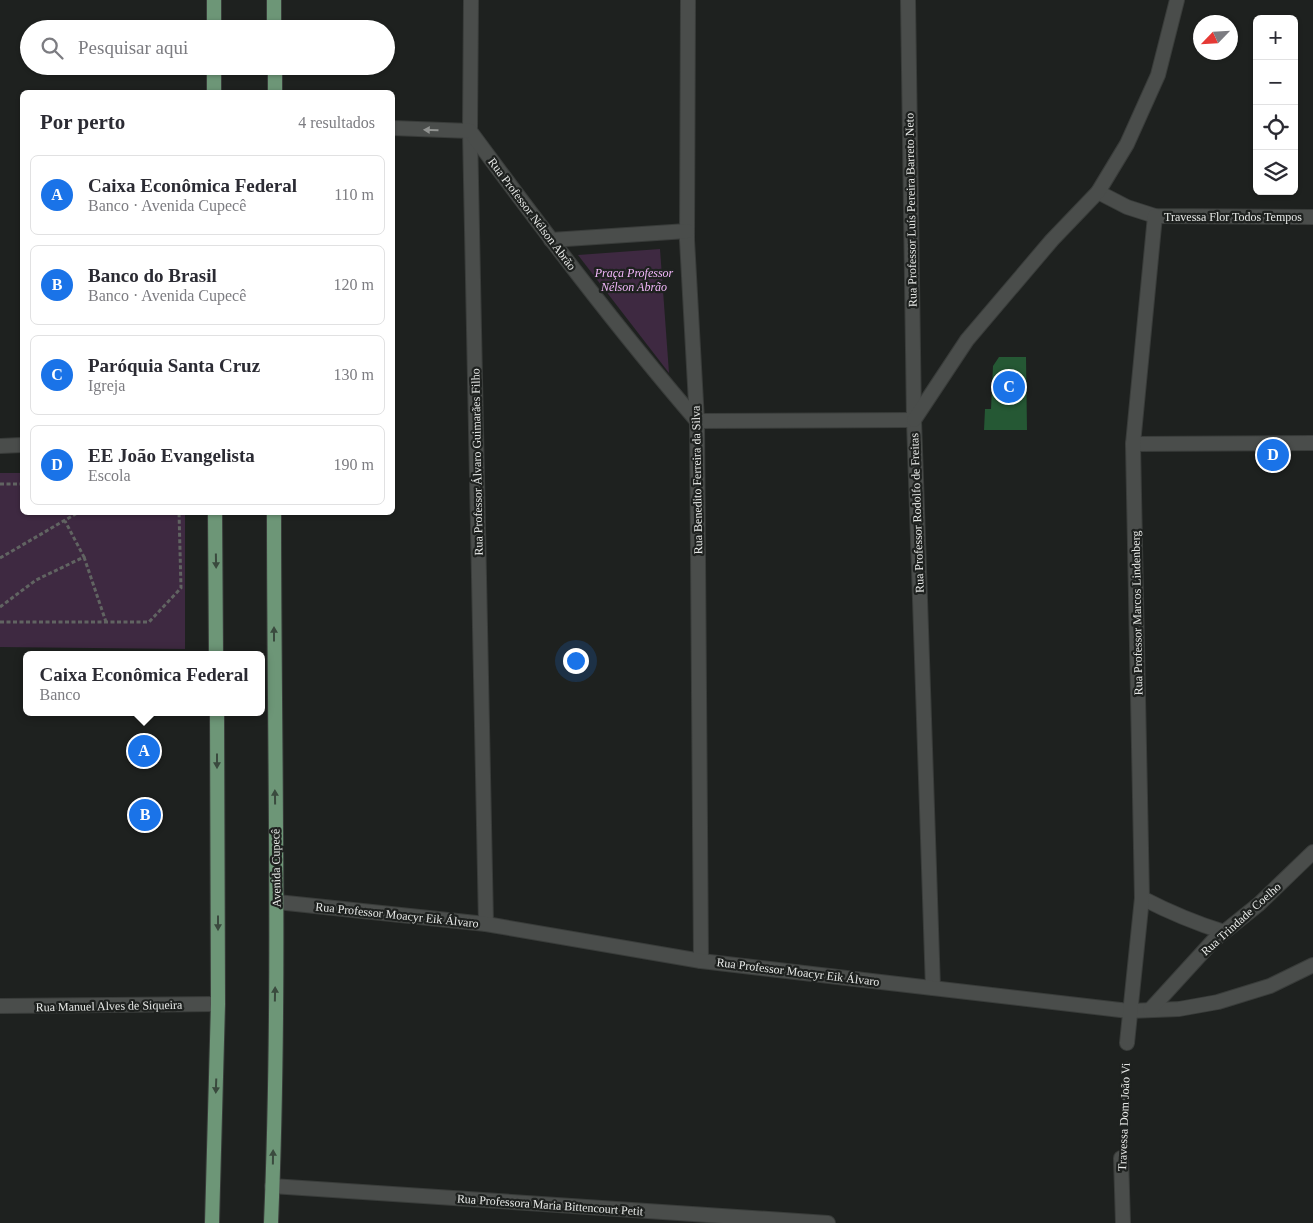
<!DOCTYPE html>
<html lang="pt">
<head>
<meta charset="utf-8">
<style>
	:root { --surface:#fff; --page:#f7f7f7; --text:#2b2b33; --muted:#7c7c81; --line:#e1e1e2; --accent:#1a73e8 }
	body { margin:0; font-family:Georgia,serif; background:var(--page); color:var(--text) }
	.controls { position:absolute; right:15px; top:15px; display:grid; overflow:hidden; border-radius:8px; box-shadow:0 1px 4px #0004 }
	.controls button { width:45px; height:45px; display:grid; place-items:center; padding:0; border:0; border-bottom:1px solid var(--line); background:var(--surface); color:var(--text); font:25px sans-serif }
	.compass { position:absolute; left:1193px; top:15px; width:45px; height:45px; border-radius:50%; background:var(--surface); box-shadow:0 1px 4px #0004; rotate:245deg }
	.you { position:absolute; left:575px; top:660px; width:18px; height:18px; margin:-12px; border:4px solid #fff; border-radius:50%; background:#1a73e8; box-shadow:0 0 0 8px #1a73e833 }
	.badge { display:grid; place-items:center; width:32px; height:32px; border-radius:50%; background:var(--accent); color:#fff; font-size:16px; font-weight:700 }
	.pin { position:absolute; translate:-50% -50%; border:2px solid #fff; box-shadow:0 1px 5px #0006 }
	.popup { position:absolute; left:23px; top:651px; width:242px; height:65px; box-sizing:border-box; display:grid; place-content:center; border-radius:8px; background:var(--surface); filter:drop-shadow(0 1px 4px #0005); font-size:16px; white-space:nowrap; color:var(--muted) }
	.popup b { font-size:19px; color:var(--text) }
	.popup::after { content:''; position:absolute; left:50%; top:100%; margin-left:-10px; border:10px solid transparent; border-top-color:var(--surface) }
	.list { margin:0; padding:0; list-style:none }
	h2 { display:flex; justify-content:space-between; align-items:center; height:65px; margin:0; padding:0 20px; font-size:21px }
	h2 small { font-size:16px; font-weight:400; color:var(--muted) }
	.list li { display:grid; grid-template-columns:32px 1fr auto; gap:15px; align-items:center; box-sizing:border-box; height:80px; margin:0 10px 10px; padding:0 10px; border:1px solid var(--line); border-radius:8px }
	.list b { display:block; font-size:19px; white-space:nowrap }
	.list p { margin:0; font-size:16px; white-space:nowrap; color:var(--muted) }
	.list em { font-size:16px; font-style:normal; color:var(--muted) }
	.icon { flex:none; width:28px; height:28px; fill:none; stroke:currentColor; stroke-width:2; stroke-linecap:round; stroke-linejoin:round }
	.map { position:relative; flex:none; width:1313px; height:1223px; overflow:hidden }
	.search { position:absolute; background:var(--surface); box-shadow:0 1px 4px #0004; left:20px; top:20px; width:375px; height:55px; display:flex; align-items:center; gap:12px; box-sizing:border-box; padding:0 18px; border-radius:28px; color:var(--muted); font-size:19px }
	.panel { position:absolute; background:var(--surface); box-shadow:0 1px 4px #0004; left:20px; top:90px; width:375px; height:425px; border-radius:8px }
	.map>svg:first-child { display:block }
	.green { fill:#3e2941 }
	.building { fill:#255834 }
	.lines { fill:none; stroke-linecap:round; stroke-linejoin:round }
	.minor-casing { stroke:#393c3a; stroke-width:16 }
	.tertiary-casing { stroke:#393c3a; stroke-width:16 }
	.primary-casing { stroke:#393c3a; stroke-width:16 }
	.path { stroke:#616462; stroke-width:3; stroke-dasharray:4 2.5; stroke-linecap:butt }
	.minor { stroke:#4a4d4b; stroke-width:14 }
	.tertiary { stroke:#4a4d4b; stroke-width:14 }
	.primary { stroke:#6d9677; stroke-width:14 }
	.oneway { fill:#919391 }
	.oneway2 { fill:#3a4a3e }
	.labels { text-anchor:middle; stroke-width:4.5; stroke-linejoin:round; paint-order:stroke }
	.street-label { font-size:12px; fill:#e7e9e7; stroke:#1e211f }
	.park-label { font-size:12px; font-style:italic; fill:#f3b8fb; stroke:#1e211f }
</style>
</head>
<body>
<div class="map">
<svg width="1313" height="1223" viewBox="0 0 1313 1223">
	<rect width="100%" height="100%" fill="#1e211f"/>
	<g class="green">
		<path d="M660 249 669 373 578 255Z"/>
		<path d="M0 473H22V512L185 513V649L0 647Z"/>
	</g>
	<path class="building" d="M999 357H1026L1027 430H984L985 409H991L993 366Z"/>
	<g class="lines">
		<g class="minor-casing">
			<g id="minor">
				<path d="M471 0 470 131 486 924"/>
				<path d="M688 0 687 240 697 421 701 961"/>
				<path d="M908 0 914 420 933 988"/>
				<path d="M392 128 470 131C543 230 617 328 697 421L914 420"/>
				<path d="M1098 192 1127 207 1155 216 1313 217"/>
				<path d="M551 240 687 231"/>
				<path d="M914 420 967 340 1052 240 1098 192 1127 144 1158 75 1177 0"/>
				<path d="M1133 444 1313 443"/>
				<path d="M1142 898C1169 912 1195 923 1224 932"/>
				<path d="M277 902 486 924 701 961 1129 1011 1179 1009 1218 1002 1270 986 1313 965"/>
				<path d="M0 1006 218 1004"/>
				<path d="M1150 1010 1213 941 1259 904 1313 852"/>
				<path d="M1127 1043 1142 898 1133 444 1155 216"/>
				<path d="M1121 1158 1123 1223"/>
				<path d="M272 1186 828 1223"/>
			</g>
		</g>
		<g class="tertiary-casing">
			<path id="tertiary" d="M0 446 22 445"/>
		</g>
		<g class="primary-casing">
			<g id="primary">
				<path d="M214 0V29"/>
				<path d="M274 0V29"/>
				<path d="M214 66V92"/>
				<path d="M275 66V92"/>
				<path d="M215 512 216 655"/>
				<path d="M212 1223 218 1004 217 712"/>
				<path d="M271 1223C281 986 274 749 274 512"/>
			</g>
		</g>
		<g class="path">
			<path d="M0 484H22"/>
			<path d="M84 557 106 622"/>
			<path d="M0 558 79 512"/>
			<path d="M0 607 36 580 84 557 65 521"/>
			<path d="M0 622H149L181 588 179 512"/>
			<path d="M1122 1139 1126 1061"/>
		</g>
		<use href="#minor" class="minor"/>
		<use href="#tertiary" class="tertiary"/>
		<use href="#primary" class="primary"/>
	</g>
	<defs><path id="oneway-solid" d="M-6-.8H1V-3.2L6.5 0L1 3.2V.8H-6Z" transform="scale(1.25)"/></defs>
	<use class="oneway" href="#oneway-solid" transform="translate(431 130) rotate(-178)"/>
	<g class="oneway2">
		<use href="#oneway-solid" transform="translate(216 561) rotate(89)"/>
		<use href="#oneway-solid" transform="translate(274 634) rotate(-90)"/>
		<use href="#oneway-solid" transform="translate(217 761) rotate(90)"/>
		<use href="#oneway-solid" transform="translate(275 797) rotate(-91)"/>
		<use href="#oneway-solid" transform="translate(218 923) rotate(90)"/>
		<use href="#oneway-solid" transform="translate(275 994) rotate(-89)"/>
		<use href="#oneway-solid" transform="translate(216 1086) rotate(92)"/>
		<use href="#oneway-solid" transform="translate(273 1157) rotate(-89)"/>
	</g>
	<g class="labels">
		<g class="street-label">
			<text transform="translate(911 210) rotate(-91)" y="4">Rua Professor Luís Pereira Barreto Neto</text>
			<text transform="translate(532 214) rotate(53)" y="4">Rua Professor Nélson Abrão</text>
			<text x="1233" y="221">Travessa Flor Todos Tempos</text>
			<text transform="translate(477 462) rotate(-91)" y="4">Rua Professor Álvaro Guimarães Filho</text>
			<text transform="translate(697 480) rotate(-91)" y="4">Rua Benedito Ferreira da Silva</text>
			<text transform="translate(917 513) rotate(-92)" y="4">Rua Professor Rodolfo de Freitas</text>
			<text transform="translate(1137 613) rotate(-91)" y="4">Rua Professor Marcos Lindenberg</text>
			<text transform="translate(276 868) rotate(-91)" y="4">Avenida Cupecê</text>
			<text transform="translate(397 915) rotate(6)" y="4">Rua Professor Moacyr Eik Álvaro</text>
			<text transform="translate(1241 919) rotate(-42)" y="4">Rua Trindade Coelho</text>
			<text transform="translate(798 972) rotate(7)" y="4">Rua Professor Moacyr Eik Álvaro</text>
			<text transform="translate(109 1006) rotate(-1)" y="4">Rua Manuel Alves de Siqueira</text>
			<text transform="translate(1124 1117) rotate(-88)" y="4">Travessa Dom João Vi</text>
			<text transform="translate(550 1205) rotate(4)" y="4">Rua Professora Maria Bittencourt Petit</text>
		</g>
		<g class="park-label">
			<text x="634" y="277">Praça Professor<tspan x="634" dy="14">Nélson Abrão</tspan></text>
		</g>
	</g>
</svg>
<div class="controls">
<button>+</button>
<button>−</button>
<button><svg class="icon" aria-label="locate" viewBox="0 0 24 24"><circle cx="12" cy="12" r="6"/><path d="M12 2v4M12 18v4M2 12h4M18 12h4"/></svg></button>
<button><svg class="icon" aria-label="layers" viewBox="0 0 24 24"><path d="M12 4l9 5-9 5-9-5zM3 14l9 5 9-5"/></svg></button>
</div>
<svg class="compass" viewBox="-18 -18 36 36"><path d="M0-13l5 13h-10z" fill="#e53935"/><path d="M0 13l5-13h-10z" fill="#7c7c81"/></svg>
<div class="you"></div>
<div class="pin badge" style="left:144px;top:751px">A</div>
<div class="popup"><b>Caixa Econômica Federal</b>Banco</div>
<div class="pin badge" style="left:145px;top:815px">B</div>
<div class="pin badge" style="left:1009px;top:387px">C</div>
<div class="pin badge" style="left:1273px;top:455px">D</div>
<div class="search"><svg class="icon" aria-label="search" viewBox="0 0 24 24"><circle cx="10" cy="10" r="6"/><path d="M15 15l6 6"/></svg>Pesquisar aqui</div>
<section class="panel">
<h2>Por perto<small>4 resultados</small></h2>
<ul class="list">
<li><span class="badge">A</span><div><b>Caixa Econômica Federal</b><p>Banco · Avenida Cupecê</p></div><em>110 m</em></li>
<li><span class="badge">B</span><div><b>Banco do Brasil</b><p>Banco · Avenida Cupecê</p></div><em>120 m</em></li>
<li><span class="badge">C</span><div><b>Paróquia Santa Cruz</b><p>Igreja</p></div><em>130 m</em></li>
<li><span class="badge">D</span><div><b>EE João Evangelista</b><p>Escola</p></div><em>190 m</em></li>
</ul>
</section>
</div>
</body>
</html>
